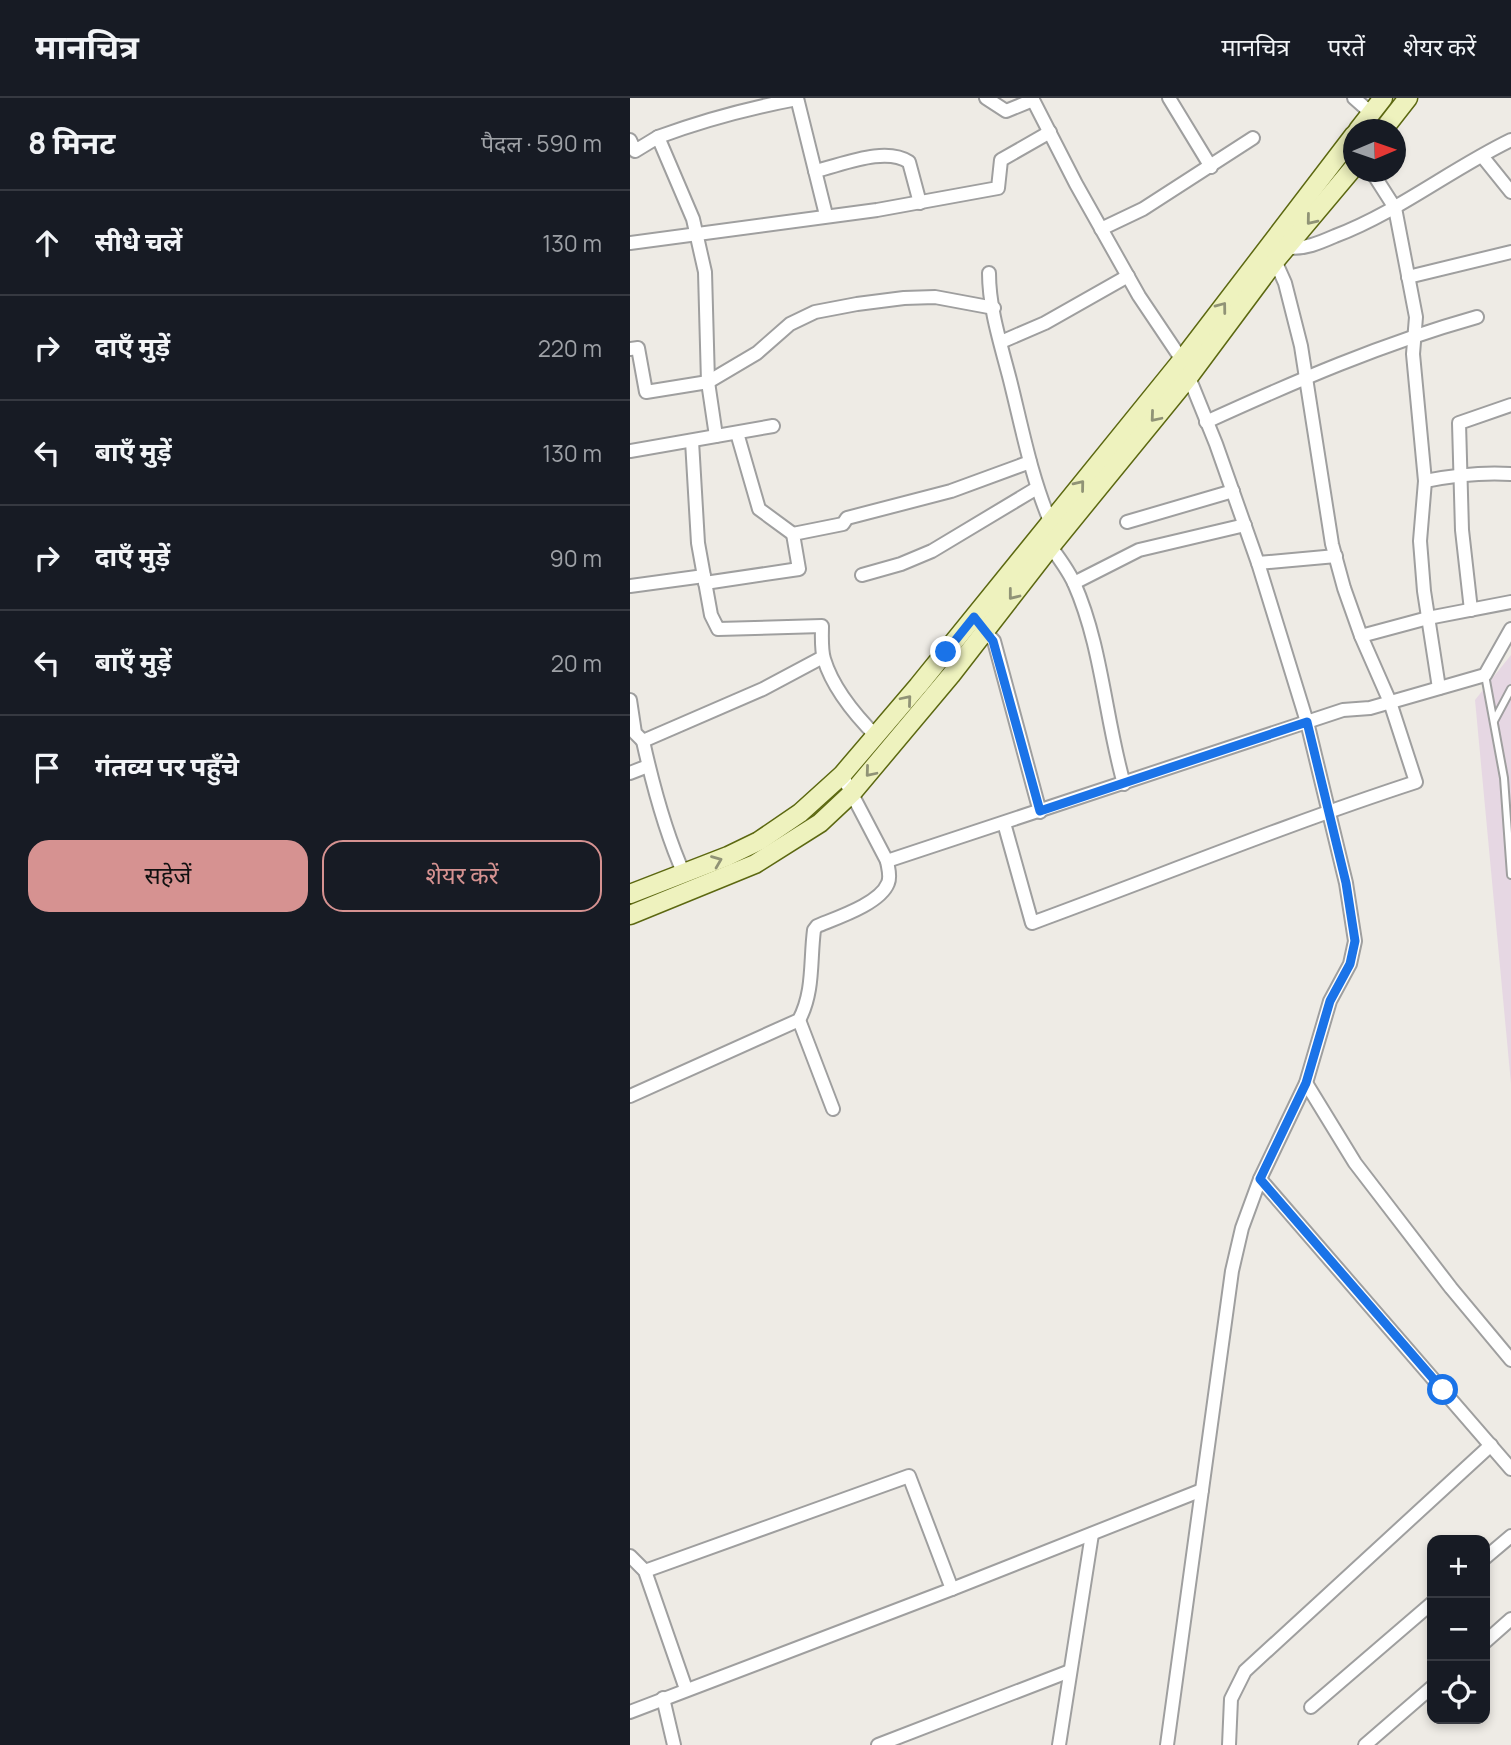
<!DOCTYPE html>
<html lang="hi">
<head>
<meta charset="utf-8">
<style>
	:root { --surface:#171b24; --page:#20242c; --text:#f1f3f6; --muted:#9ea1a6; --line:#363941; --accent:#d69291 }
	body { margin:0; font-family:Manrope,"Noto Sans Devanagari",sans-serif; background:var(--page); color:var(--text) }
	.controls { position:absolute; right:21px; bottom:21px; display:grid; overflow:hidden; border-radius:14px; box-shadow:0 4px 10px #0003 }
	.controls button { width:63px; height:63px; display:grid; place-items:center; padding:0; border:0; border-bottom:2px solid var(--line); background:var(--surface); color:var(--text); font:35px sans-serif }
	.compass { position:absolute; left:713px; top:21px; width:63px; height:63px; border-radius:50%; background:var(--surface); box-shadow:0 4px 10px #0003; rotate:88deg }
	.stop { position:absolute; width:21px; height:21px; margin:-16px; border:5px solid #1a73e8; border-radius:50%; background:#fff }
	.stop.end { background:#1a73e8; border-color:#fff; box-shadow:0 2px 7px #0008 }
	.list { margin:0; padding:0; list-style:none }
	h2 { display:flex; justify-content:space-between; align-items:center; height:91px; margin:0; padding:0 28px; font-size:30px }
	h2 small { font-size:23px; font-weight:400; color:var(--muted) }
	.list li { display:grid; grid-template-columns:46px 1fr auto; gap:21px; align-items:center; box-sizing:border-box; height:105px; padding:0 28px; border-top:2px solid var(--line) }
	.list b { display:block; font-size:26px; white-space:nowrap }
	.list em { font-size:23px; font-style:normal; color:var(--muted) }
	.actions { display:flex; gap:14px; padding:21px 28px }
	.actions a { flex:1; padding:16px 0; border:2px solid var(--accent); border-radius:21px; text-align:center; font-size:24px; color:var(--accent) }
	.actions .main { background:var(--accent); color:#111 }
	.icon { flex:none; width:38px; height:38px; fill:none; stroke:currentColor; stroke-width:2; stroke-linecap:round; stroke-linejoin:round }
	.map { position:relative; flex:none; width:881px; height:1647px; overflow:hidden }
	header { display:flex; align-items:center; gap:42px; box-sizing:border-box; height:98px; padding:0 35px; background:var(--surface); border-bottom:2px solid var(--line) }
	header strong { font-size:33px }
	nav { display:flex; gap:38px; margin-inline-start:auto; font-size:24px }
	main { display:flex }
	aside { flex:1; background:var(--surface) }
	.map>svg:first-child { display:block }
	.industrial { fill:#e6d7e3 }
	.lines { fill:none; stroke-linecap:round; stroke-linejoin:round }
	.lane-casing { stroke:#9f9f9f; stroke-width:10 }
	.street-casing { stroke:#9f9f9f; stroke-width:16 }
	.secondary-casing { stroke:#5c6811; stroke-width:21 }
	.lane { stroke:#fff; stroke-width:6 }
	.street { stroke:#fff; stroke-width:12 }
	.secondary { stroke:#eef2be; stroke-width:18 }
	.oneway { stroke:#909376 }
	.route { stroke:#1a73e8; stroke-width:9 }
</style>
</head>
<body>
<header>
<strong>मानचित्र</strong>
<nav><a>मानचित्र</a><a>परतें</a><a>शेयर करें</a></nav>
</header>
<main>
<aside>
<h2>8 मिनट<small>पैदल · 590 m</small></h2>
<ul class="list">
<li><svg class="icon" aria-label="ahead" viewBox="0 0 24 24"><path d="M12 20V5M6 11l6-6 6 6"/></svg><div><b>सीधे चलें</b></div><em>130 m</em></li>
<li><svg class="icon" aria-label="right" viewBox="0 0 24 24"><path d="M7 20v-9h11M14 6l5 5-5 5"/></svg><div><b>दाएँ मुड़ें</b></div><em>220 m</em></li>
<li><svg class="icon" aria-label="left" viewBox="0 0 24 24"><path d="M17 20v-9H6M10 6l-5 5 5 5"/></svg><div><b>बाएँ मुड़ें</b></div><em>130 m</em></li>
<li><svg class="icon" aria-label="right" viewBox="0 0 24 24"><path d="M7 20v-9h11M14 6l5 5-5 5"/></svg><div><b>दाएँ मुड़ें</b></div><em>90 m</em></li>
<li><svg class="icon" aria-label="left" viewBox="0 0 24 24"><path d="M17 20v-9H6M10 6l-5 5 5 5"/></svg><div><b>बाएँ मुड़ें</b></div><em>20 m</em></li>
<li><svg class="icon" aria-label="arrive" viewBox="0 0 24 24"><path d="M6 21V4h12l-3 4 3 4H6"/></svg><div><b>गंतव्य पर पहुँचे</b></div></li>
</ul>
<div class="actions"><a class="main">सहेजें</a><a>शेयर करें</a></div>
</aside>
<div class="map">
<svg width="881" height="1647" viewBox="0 0 881 1647">
	<rect width="100%" height="100%" fill="#eeebe5"/>
	<path class="industrial" d="M881 557V986L845 602Z"/>
	<g class="lines">
		<g class="lane-casing">
			<g id="lane">
				<path d="M855 577 874 680 881 777"/>
				<path d="M864 623 881 591"/>
			</g>
		</g>
		<g class="street-casing">
			<g id="street">
				<path d="M167 0 196 117"/>
				<path d="M356 0 376 13 403 2"/>
				<path d="M402 0 446 86 509 198 552 262 586 346 628 465 677 624 716 785 725 843 720 866 700 903 676 985 630 1081 612 1130 602 1173 537 1647"/>
				<path d="M539 0 581 69"/>
				<path d="M724 0 741 15"/>
				<path d="M28 39C74 22 119 10 167 1"/>
				<path d="M0 42 5 53 28 39 63 121 75 174 78 284 86 338"/>
				<path d="M852 58 881 94"/>
				<path d="M185 73C212 67 255 48 279 64L290 105"/>
				<path d="M742 74 765 110 786 219 783 256 795 383 790 443 794 493 809 590"/>
				<path d="M471 131 513 111 623 40"/>
				<path d="M0 145 247 112 368 90 371 62 420 34"/>
				<path d="M658 150C675 151 689 145 705 138 768 114 821 71 881 42"/>
				<path d="M359 175C359 211 371 247 380 282 392 330 401 378 420 423"/>
				<path d="M778 179 881 154"/>
				<path d="M371 244 415 225 498 178"/>
				<path d="M0 251 8 250 16 294 78 284 127 255 160 226 185 214 227 206 274 200 305 199 364 210"/>
				<path d="M576 324C666 283 751 246 847 219"/>
				<path d="M107 335 129 411 163 436"/>
				<path d="M62 343 68 445 81 517 88 531 192 528C192 538 191 551 194 561 203 591 225 617 247 639"/>
				<path d="M0 353 143 328"/>
				<path d="M795 383C825 377 851 374 881 376"/>
				<path d="M497 424 603 393"/>
				<path d="M417 444C427 457 437 470 444 485 472 548 475 620 494 686"/>
				<path d="M628 465 706 458"/>
				<path d="M232 477 271 466 302 453 407 390"/>
				<path d="M75 485 169 471 163 436 213 426 217 420 321 393 400 364"/>
				<path d="M444 485 509 452 615 427"/>
				<path d="M0 488 74 478"/>
				<path d="M841 512 832 432 829 325 881 307"/>
				<path d="M351 529 364 543 410 714"/>
				<path d="M731 538 798 520 881 504"/>
				<path d="M0 602 5 635 13 643 133 591 193 559"/>
				<path d="M13 643C23 688 35 734 54 776"/>
				<path d="M0 675 18 668"/>
				<path d="M212 677 257 763 713 612 740 610 855 577 881 531"/>
				<path d="M374 725 402 825C530 778 657 726 786 684L760 604 731 538 714 490 702 446 671 248 655 185 643 158"/>
				<path d="M169 922 203 1011"/>
				<path d="M676 985 725 1065 821 1190 881 1262"/>
				<path d="M0 998 169 922C184 894 180 863 184 832L187 828C206 820 250 806 258 785 261 778 258 770 257 763"/>
				<path d="M630 1081 881 1371"/>
				<path d="M0 1458 15 1473 56 1591"/>
				<path d="M855 1460 881 1438"/>
				<path d="M15 1473 279 1378 322 1491"/>
				<path d="M855 1544 881 1521"/>
				<path d="M33 1600 44 1647"/>
				<path d="M681 1609 802 1505"/>
				<path d="M0 1614 322 1491 572 1392"/>
				<path d="M248 1647 440 1573"/>
				<path d="M429 1647 462 1436"/>
				<path d="M599 1647 601 1601 615 1573 861 1347"/>
				<path d="M735 1647 802 1589"/>
			</g>
		</g>
		<g class="secondary-casing">
			<g id="secondary">
				<path d="M728 32 753 0"/>
				<path d="M753 32 778 0"/>
				<path d="M0 796 98 758 129 743 170 715 212 677 288 588 552 262 724 37"/>
				<path d="M0 817 125 766 190 725 222 695 321 577 421 448 558 280 645 163 724 69"/>
			</g>
		</g>
		<use href="#lane" class="lane"/>
		<use href="#street" class="street"/>
		<use href="#secondary" class="secondary"/>
	</g>
	<defs><path id="oneway-chevron" d="M-2-3.5L2.5 0L-2 3.5" fill="none" stroke-width="1.6" stroke-linecap="round" stroke-linejoin="round" transform="scale(1.75)"/></defs>
	<g class="oneway">
		<use href="#oneway-chevron" transform="translate(681 122) rotate(129)"/>
		<use href="#oneway-chevron" transform="translate(592 209) rotate(-53)"/>
		<use href="#oneway-chevron" transform="translate(525 319) rotate(130)"/>
		<use href="#oneway-chevron" transform="translate(450 387) rotate(-51)"/>
		<use href="#oneway-chevron" transform="translate(383 497) rotate(128)"/>
		<use href="#oneway-chevron" transform="translate(277 602) rotate(-50)"/>
		<use href="#oneway-chevron" transform="translate(240 674) rotate(130)"/>
		<use href="#oneway-chevron" transform="translate(87 763) rotate(-22)"/>
	</g>
	<g class="lines">
		<path class="route" d="M316 554 344 519 363 543 410 713 677 624 716 785 725 843 720 866 700 903 676 985 630 1081 813 1292"/>
	</g>
</svg>
<div class="controls">
<button>+</button>
<button>−</button>
<button><svg class="icon" aria-label="locate" viewBox="0 0 24 24"><circle cx="12" cy="12" r="6"/><path d="M12 2v4M12 18v4M2 12h4M18 12h4"/></svg></button>
</div>
<svg class="compass" viewBox="-18 -18 36 36"><path d="M0-13l5 13h-10z" fill="#e53935"/><path d="M0 13l5-13h-10z" fill="#9ea1a6"/></svg>
<div class="stop" style="left:813px;top:1292px"></div>
<div class="stop end" style="left:316px;top:554px"></div>
</div>
</main>
</body>
</html>
